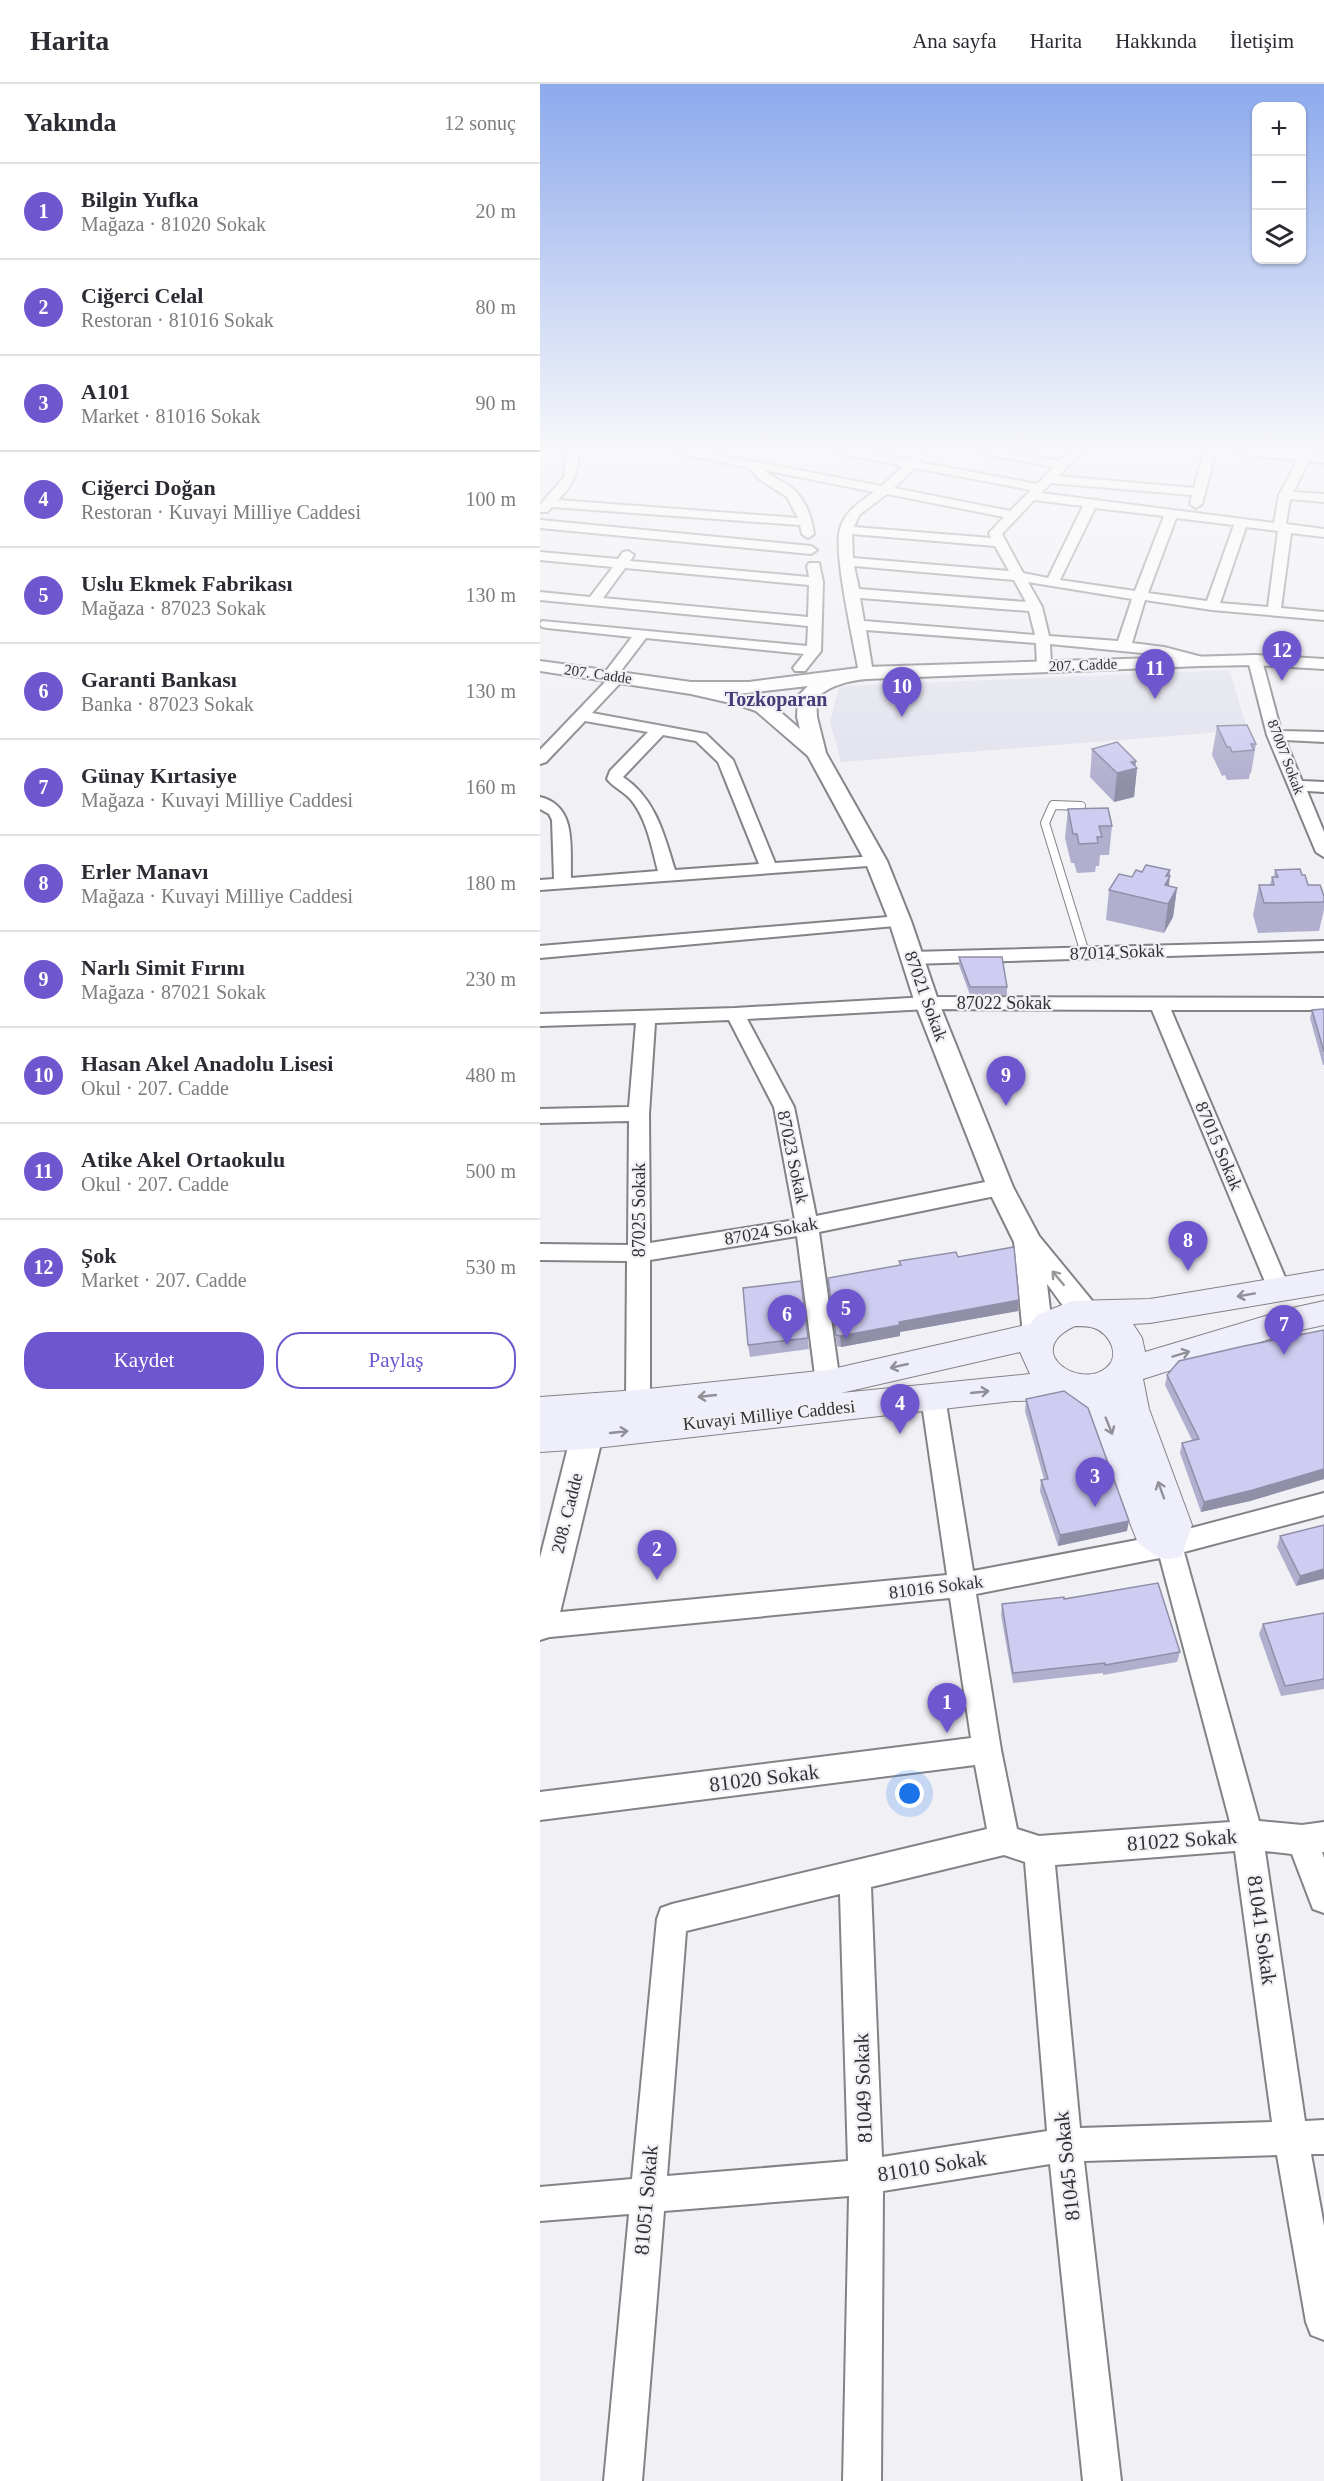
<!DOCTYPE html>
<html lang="tr">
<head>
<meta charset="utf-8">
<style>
	:root { --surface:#fff; --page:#f2f2f3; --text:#2b2b33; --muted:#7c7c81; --line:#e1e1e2; --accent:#6e56cf }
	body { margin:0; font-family:"Times New Roman",serif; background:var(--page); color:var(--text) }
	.controls { position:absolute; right:18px; top:18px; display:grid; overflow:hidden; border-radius:12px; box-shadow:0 2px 4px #0004 }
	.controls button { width:54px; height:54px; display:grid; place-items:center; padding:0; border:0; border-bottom:2px solid var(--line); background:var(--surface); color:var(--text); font:30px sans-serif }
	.you { position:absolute; left:370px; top:1710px; width:21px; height:21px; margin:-15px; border:4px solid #fff; border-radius:50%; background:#1a73e8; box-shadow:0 0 0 9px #1a73e833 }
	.badge { display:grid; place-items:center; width:39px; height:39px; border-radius:50%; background:var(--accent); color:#fff; font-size:20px; font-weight:700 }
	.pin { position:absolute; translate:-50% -50px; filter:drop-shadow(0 2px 3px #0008) }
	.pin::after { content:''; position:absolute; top:32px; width:21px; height:18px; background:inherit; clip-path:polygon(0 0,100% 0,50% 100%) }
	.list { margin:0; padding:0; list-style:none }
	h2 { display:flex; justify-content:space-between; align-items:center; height:78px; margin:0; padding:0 24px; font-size:26px }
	h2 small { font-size:20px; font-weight:400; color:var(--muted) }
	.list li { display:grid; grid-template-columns:39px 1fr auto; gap:18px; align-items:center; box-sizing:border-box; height:96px; padding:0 24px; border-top:2px solid var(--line) }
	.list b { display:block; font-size:22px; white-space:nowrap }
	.list p { margin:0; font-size:20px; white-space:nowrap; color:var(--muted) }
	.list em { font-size:20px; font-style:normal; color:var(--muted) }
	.actions { display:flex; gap:12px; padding:18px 24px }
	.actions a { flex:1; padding:14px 0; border:2px solid var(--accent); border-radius:24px; text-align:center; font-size:21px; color:var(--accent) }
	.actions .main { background:var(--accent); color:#fff }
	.icon { flex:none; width:33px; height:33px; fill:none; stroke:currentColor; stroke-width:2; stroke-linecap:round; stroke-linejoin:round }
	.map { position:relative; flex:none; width:784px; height:2397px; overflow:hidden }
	header { display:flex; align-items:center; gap:36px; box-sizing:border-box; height:84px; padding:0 30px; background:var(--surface); border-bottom:2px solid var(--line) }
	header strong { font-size:28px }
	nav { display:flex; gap:33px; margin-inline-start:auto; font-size:21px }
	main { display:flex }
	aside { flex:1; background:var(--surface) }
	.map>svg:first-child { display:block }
	.built { fill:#e2e2ee }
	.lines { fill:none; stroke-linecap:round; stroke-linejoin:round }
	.service-casing { stroke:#828287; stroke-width:10 }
	.minor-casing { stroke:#828287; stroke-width:4 }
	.tertiary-casing { stroke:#828287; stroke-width:4 }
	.secondary-casing { stroke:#828287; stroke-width:2 }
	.service { stroke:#fff; stroke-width:8 }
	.minor { fill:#fff; fill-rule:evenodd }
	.tertiary { fill:#fff; fill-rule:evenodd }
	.secondary { fill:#efeefb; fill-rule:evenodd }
	.wall { fill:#b1afce }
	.shaded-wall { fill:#908fa8 }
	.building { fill:#ceccf0; stroke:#908fa8; stroke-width:1.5 }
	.oneway { stroke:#989899 }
	.oneway2 { stroke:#909097 }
	.labels { text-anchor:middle; stroke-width:4.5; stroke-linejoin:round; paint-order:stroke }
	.far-street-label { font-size:15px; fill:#323233; stroke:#f0f0f5 }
	.street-label { font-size:18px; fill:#323233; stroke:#f0f0f5 }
	.far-district-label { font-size:20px; font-weight:bold; fill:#453b78; stroke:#f0f0f5 }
	.near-street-label { font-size:21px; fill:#323233; stroke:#f0f0f5 }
</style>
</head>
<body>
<header>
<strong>Harita</strong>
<nav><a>Ana sayfa</a><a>Harita</a><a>Hakkında</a><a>İletişim</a></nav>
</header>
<main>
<aside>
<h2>Yakında<small>12 sonuç</small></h2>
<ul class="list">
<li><span class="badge">1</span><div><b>Bilgin Yufka</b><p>Mağaza · 81020 Sokak</p></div><em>20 m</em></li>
<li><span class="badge">2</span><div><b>Ciğerci Celal</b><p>Restoran · 81016 Sokak</p></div><em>80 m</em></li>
<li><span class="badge">3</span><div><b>A101</b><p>Market · 81016 Sokak</p></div><em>90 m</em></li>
<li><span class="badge">4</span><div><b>Ciğerci Doğan</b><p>Restoran · Kuvayi Milliye Caddesi</p></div><em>100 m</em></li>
<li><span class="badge">5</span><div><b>Uslu Ekmek Fabrikası</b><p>Mağaza · 87023 Sokak</p></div><em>130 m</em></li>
<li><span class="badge">6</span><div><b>Garanti Bankası</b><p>Banka · 87023 Sokak</p></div><em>130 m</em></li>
<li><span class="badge">7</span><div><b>Günay Kırtasiye</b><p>Mağaza · Kuvayi Milliye Caddesi</p></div><em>160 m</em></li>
<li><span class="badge">8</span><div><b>Erler Manavı</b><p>Mağaza · Kuvayi Milliye Caddesi</p></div><em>180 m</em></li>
<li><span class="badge">9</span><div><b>Narlı Simit Fırını</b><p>Mağaza · 87021 Sokak</p></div><em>230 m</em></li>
<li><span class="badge">10</span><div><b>Hasan Akel Anadolu Lisesi</b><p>Okul · 207. Cadde</p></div><em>480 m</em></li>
<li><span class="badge">11</span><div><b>Atike Akel Ortaokulu</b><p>Okul · 207. Cadde</p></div><em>500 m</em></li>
<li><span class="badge">12</span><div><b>Şok</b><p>Market · 207. Cadde</p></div><em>530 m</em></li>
</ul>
<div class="actions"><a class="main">Kaydet</a><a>Paylaş</a></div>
</aside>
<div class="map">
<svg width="784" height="2397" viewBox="0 0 784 2397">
	<rect width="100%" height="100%" fill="#f0f0f5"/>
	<path class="built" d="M690 586 707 646 301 678 290 638 299 602Z"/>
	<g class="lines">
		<g class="service-casing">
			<path id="service" d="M541 722 513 721 505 739 545 869"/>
		</g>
		<g class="minor-casing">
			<g id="minor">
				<path d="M26 367H38C39 388 33 401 18 416L258 434 247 413 219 395 209 384 141 370 135 367H158L342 402 363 382 302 370 296 367H319L369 376 374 367H386L379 378 497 400 514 383 443 370 437 367H461L519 377 530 367H542L518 392 654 404 664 367H676L662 420 656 424 650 420 652 411 511 399 501 409 734 439 739 411 758 376 695 370 689 367 759 369V367H771V370L784 371V379L769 377 753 408 784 410V418L750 415 746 440 784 445V453L751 449 741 524 784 528V536L672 526 605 516 592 559 624 563 666 574 668 577 666 580 661 581 623 571 510 560 511 583 504 587 497 583 496 559 326 546 333 589 326 593 319 589C314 559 293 469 300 445 305 427 320 418 334 408L224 386C231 393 240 396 248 401 265 413 271 431 274 450L268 454 262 450 260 441 12 423 7 428H0V421L24 393ZM375 384 491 406 470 427 354 404ZM347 410 464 433 449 449 451 454 314 443 319 431ZM494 416 543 422 508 494 483 489 462 450ZM555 424 624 432 595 507 520 496ZM636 434 694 441 667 517 608 509ZM706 443 738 447 728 523 680 519ZM312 450 455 462 469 487 313 474ZM314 482 474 496 486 518 319 505ZM488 498 592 515 578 557 509 552 502 523ZM320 514 489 527 495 551 324 537Z"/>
				<path d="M0 436 271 462 277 466 271 470 0 444Z"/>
				<path d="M88 467 94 471 90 477 269 493 267 482 269 479H279L283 498 281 567 265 587H255L253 584 264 570 106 554 80 588 86 592 84 595 52 629 166 650 193 676 235 779 336 772 342 773 344 777 342 781 0 806V796L14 795 12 736 9 730 0 725V713C37 722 30 763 31 794L118 787C112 764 107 736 92 717 85 708 74 704 67 695L70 687 108 648 45 637 6 678 0 680V666L68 595 63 591 92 553 7 544 2 543 0 540 2 537 267 562 268 542 0 516V508L50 513 73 483 0 476V468L78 475 83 468ZM85 484 269 501 268 533 63 514ZM123 651 156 657 178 678 219 780 135 786C124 751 116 715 83 693Z"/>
				<path d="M715 572 722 576 741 647 784 648V658L745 656 762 697 784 698V708L767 707 784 748V773L776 768 727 651 708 576Z"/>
				<path d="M360 832 366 833 369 837 366 841 0 874V862Z"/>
				<path d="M784 857V867L371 880 365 878 362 874 365 870 371 868Z"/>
				<path d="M387 913 784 914V926H631L750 1205 747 1211 739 1214 731 1211 728 1205 612 926 387 925 207 935 254 1023 276 1132 460 1095 468 1098 471 1103 468 1108 460 1111 279 1148 300 1299 296 1306 288 1309 280 1306 276 1299 257 1152 110 1176V1320L107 1327 98 1330 89 1327 86 1320 87 1177 0 1176V1160L88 1161 89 1037 0 1039V1025L89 1023 96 939 0 942V930L195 924ZM189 936 234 1023 255 1136 110 1159 109 1030 115 939Z"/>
				<path d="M393 1303 401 1306 405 1313 433 1487 629 1450 784 1409V1431L644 1468 719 1737 762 1741 784 1738V1768H782L784 1774V1829L773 1825 752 1770 725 1767 765 2037 784 2036V2070H771L784 2142V2256L771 2251 766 2238 737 2071 544 2077 581 2397H543L510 2080 343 2107 341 2397H303L309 2112 124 2127 102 2397H64L89 2130 0 2137V2103L92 2095 117 1835 121 1824 132 1820 447 1745 435 1681 0 1736V1708L431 1654 410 1514 0 1554V1530L407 1491 381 1313 385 1306ZM620 1474 690 1738 499 1752 477 1745 461 1666 436 1510ZM695 1767 732 2038 540 2044 515 1781ZM464 1771 485 1778 507 2047 342 2073 331 1803ZM300 1810 308 2077 127 2092 146 1847Z"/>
			</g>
		</g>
		<g class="tertiary-casing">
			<g id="tertiary">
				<path d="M715 571 784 575V585L715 581 661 582 326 595C307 597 291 601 276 614L277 633 286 669 347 777 371 837 399 919 473 1103 499 1152 563 1230 558 1238C534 1246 521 1217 507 1200L513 1251 508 1259 498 1262 488 1259 483 1251 474 1158 447 1103 375 919 349 837 325 777 268 672 216 627 199 621 151 610 0 587V577L151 598H209L326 583ZM268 602 258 612 257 633 260 645 230 619 198 610Z"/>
				<path d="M47 1338 58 1342 63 1351 17 1541 12 1552 0 1556V1474L31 1351 36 1342Z"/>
			</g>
		</g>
		<g class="secondary-casing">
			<path id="secondary" d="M784 1186V1210L610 1239 593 1240 602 1254 605 1268 752 1224 784 1217V1241L752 1248 603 1295 609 1325 652 1441 642 1472C621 1480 615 1471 598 1459L548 1334 523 1316 473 1317 47 1365 0 1368V1313L98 1306 288 1286 490 1240 497 1231 532 1217 610 1215ZM535 1242C541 1242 548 1242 554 1244 570 1249 581 1272 566 1284 539 1306 481 1267 535 1242ZM480 1268 490 1290 301 1309Z"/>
		</g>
		<use href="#service" class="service"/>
		<use href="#minor" class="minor"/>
		<use href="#tertiary" class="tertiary"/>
		<use href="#secondary" class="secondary"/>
	</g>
	<g class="wall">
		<path d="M677 642 716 660 711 689H710L709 695 687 696 685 691 682 692 672 671Z"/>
		<path d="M552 665 596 677 595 682 597 684 594 713 574 718 550 693Z"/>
		<path d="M528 725 572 742 569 771H560L559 782H556L555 788 537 789 534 779H531L525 754Z"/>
		<path d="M630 786 629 802 637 804 633 833 624 849 566 836 569 806 602 788Z"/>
		<path d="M735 786 762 791 768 801 784 812V826L779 847 718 849 713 831 719 801H730L732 793H734Z"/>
		<path d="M419 873 467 903V911H430L419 881Z"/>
		<path d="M784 925V981H783L770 934 772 926Z"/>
		<path d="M418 1173 479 1216 478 1227 360 1248V1252L301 1263 297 1262 288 1194 360 1181 359 1177Z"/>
		<path d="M261 1197 269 1265 210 1273 208 1261Z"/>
		<path d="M627 1291 784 1395 710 1417 661 1428 640 1369 642 1359 652 1356 625 1301Z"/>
		<path d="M486 1315 587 1447 518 1462 500 1407 501 1396 504 1395 485 1327Z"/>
		<path d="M784 1441 756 1502 737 1463 740 1452Z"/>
		<path d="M524 1515 640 1568 637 1578 563 1591V1589L473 1599 461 1531 462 1520Z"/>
		<path d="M784 1529V1605L741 1612 719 1550 723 1540Z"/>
	</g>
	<g class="shaded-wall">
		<path d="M596 677 595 684H597L594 713 574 718 577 689 591 678Z"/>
		<path d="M630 786 628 796 630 792 626 819 623 818 626 792Z"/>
		<path d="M637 804 633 833 624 849 628 820Z"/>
		<path d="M479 1216 478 1227 360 1248V1252L301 1263 300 1252 359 1238Z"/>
		<path d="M784 1385V1395L710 1417 661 1428 664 1418Z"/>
		<path d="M589 1437 587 1447 518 1462 520 1451Z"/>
		<path d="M784 1485V1495L756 1502 760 1492Z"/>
	</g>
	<g class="building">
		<path d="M707 641 716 660H711L714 666 692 668 690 663H687L677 642Z"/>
		<path d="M577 658 596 677 591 678 597 684 577 689 552 665Z"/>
		<path d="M568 724 572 742H559L562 753H557L558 759 539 760 537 750H533L528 725Z"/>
		<path d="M606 781 630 786 626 792H630L625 801 637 804 628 820 569 806 579 790 592 793 596 786 602 788Z"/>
		<path d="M760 785 762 791H765L768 801H780L784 812V818L724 819 719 801H734L732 793H738L735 786Z"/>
		<path d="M419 873H462L467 903H430Z"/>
		<path d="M784 925V968L772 926Z"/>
		<path d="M474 1163 479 1216 359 1238 360 1241 300 1252 296 1251 288 1194 361 1181 359 1177 416 1168 418 1173Z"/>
		<path d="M261 1197 268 1254 208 1261 203 1204Z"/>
		<path d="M784 1246V1385L713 1406 664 1418 642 1359 659 1355 627 1291 639 1277 704 1262Z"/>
		<path d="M524 1307 548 1324 589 1437 520 1451 501 1396 508 1395 486 1315Z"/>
		<path d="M784 1441V1485L760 1492 740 1452Z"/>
		<path d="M618 1499 640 1568 565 1581V1579L473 1589 462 1520 524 1513V1515Z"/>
		<path d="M784 1529V1595L745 1602 723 1540Z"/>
	</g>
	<defs><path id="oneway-shaft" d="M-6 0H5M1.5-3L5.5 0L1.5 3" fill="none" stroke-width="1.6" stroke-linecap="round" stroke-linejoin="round" transform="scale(1.5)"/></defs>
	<use class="oneway" href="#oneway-shaft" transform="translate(518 1194) rotate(-130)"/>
	<g class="oneway2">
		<use href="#oneway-shaft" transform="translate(706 1211) rotate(170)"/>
		<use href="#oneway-shaft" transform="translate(641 1270) rotate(-17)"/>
		<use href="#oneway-shaft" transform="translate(359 1282) rotate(167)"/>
		<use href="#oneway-shaft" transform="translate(440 1308) rotate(-6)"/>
		<use href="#oneway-shaft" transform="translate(167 1312) rotate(174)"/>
		<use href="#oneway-shaft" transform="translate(569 1342) rotate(68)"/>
		<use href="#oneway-shaft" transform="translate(79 1348) rotate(-6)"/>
		<use href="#oneway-shaft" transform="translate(621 1406) rotate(-110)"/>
	</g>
	<linearGradient id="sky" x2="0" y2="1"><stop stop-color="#8daaed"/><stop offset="0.52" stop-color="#f8f8fa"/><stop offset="1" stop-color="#f8f8fa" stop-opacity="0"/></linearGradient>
	<rect width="784" height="702" fill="url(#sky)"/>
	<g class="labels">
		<g class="far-street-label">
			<text transform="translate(543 581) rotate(-2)" y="5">207. Cadde</text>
			<text transform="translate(58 590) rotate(8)" y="5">207. Cadde</text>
			<text transform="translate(746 673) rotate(69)" y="5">87007 Sokak</text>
		</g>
		<g class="street-label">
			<text transform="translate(577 868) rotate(-2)" y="6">87014 Sokak</text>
			<text transform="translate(386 912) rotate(70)" y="6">87021 Sokak</text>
			<text x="464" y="925">87022 Sokak</text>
			<text transform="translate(679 1062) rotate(67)" y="6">87015 Sokak</text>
			<text transform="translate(253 1073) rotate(78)" y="6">87023 Sokak</text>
			<text transform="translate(99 1126) rotate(-90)" y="6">87025 Sokak</text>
			<text transform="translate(231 1147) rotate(-10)" y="6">87024 Sokak</text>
			<text transform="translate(229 1331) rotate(-6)" y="6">Kuvayi Milliye Caddesi</text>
			<text transform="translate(27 1429) rotate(-76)" y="6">208. Cadde</text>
			<text transform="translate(396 1503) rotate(-7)" y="6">81016 Sokak</text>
		</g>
		<g class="far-district-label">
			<text x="236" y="622">Tozkoparan</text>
		</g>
		<g class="near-street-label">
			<text transform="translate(224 1694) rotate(-7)" y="7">81020 Sokak</text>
			<text transform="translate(642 1756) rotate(-4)" y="7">81022 Sokak</text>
			<text transform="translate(722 1846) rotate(82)" y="7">81041 Sokak</text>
			<text transform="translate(323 2004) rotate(-92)" y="7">81049 Sokak</text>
			<text transform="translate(392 2082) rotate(-9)" y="7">81010 Sokak</text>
			<text transform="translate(527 2082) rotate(-96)" y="7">81045 Sokak</text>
			<text transform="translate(106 2116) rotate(-85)" y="7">81051 Sokak</text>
		</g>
	</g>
</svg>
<div class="controls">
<button>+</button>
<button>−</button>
<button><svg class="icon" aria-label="layers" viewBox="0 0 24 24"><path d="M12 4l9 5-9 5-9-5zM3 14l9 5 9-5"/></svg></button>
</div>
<div class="you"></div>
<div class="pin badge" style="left:407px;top:1649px">1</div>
<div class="pin badge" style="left:117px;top:1496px">2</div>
<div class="pin badge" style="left:555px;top:1423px">3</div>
<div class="pin badge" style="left:360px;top:1350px">4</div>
<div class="pin badge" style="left:306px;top:1255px">5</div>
<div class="pin badge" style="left:247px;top:1261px">6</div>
<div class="pin badge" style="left:744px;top:1271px">7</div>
<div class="pin badge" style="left:648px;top:1187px">8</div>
<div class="pin badge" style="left:466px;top:1022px">9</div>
<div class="pin badge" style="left:362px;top:633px">10</div>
<div class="pin badge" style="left:615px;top:615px">11</div>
<div class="pin badge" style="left:742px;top:597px">12</div>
</div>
</main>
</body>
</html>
